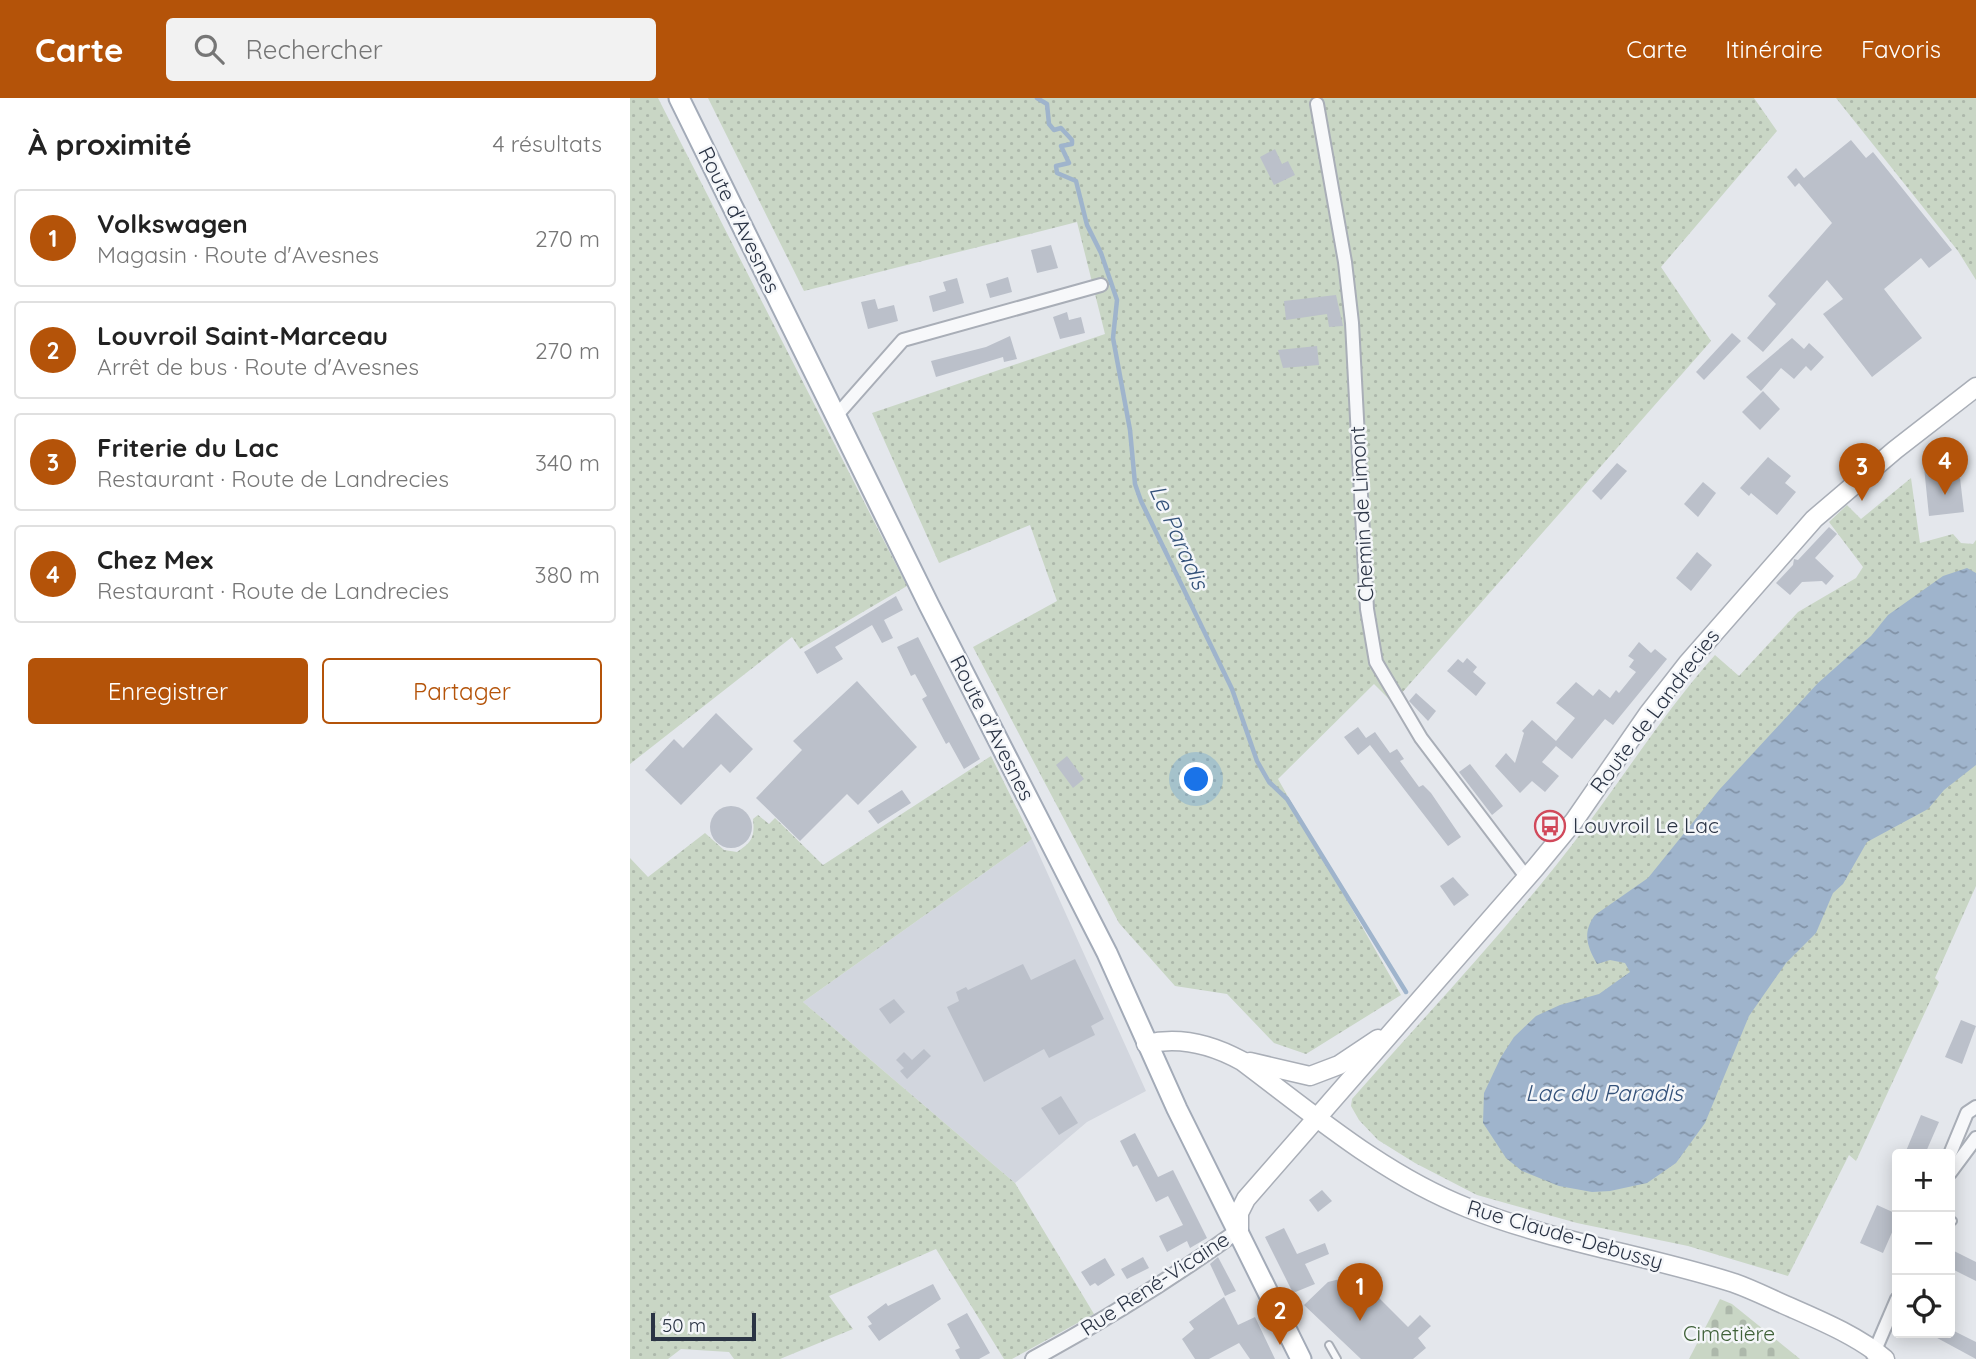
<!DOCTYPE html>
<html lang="fr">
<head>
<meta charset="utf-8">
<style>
	:root { --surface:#fff; --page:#f2f2f2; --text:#222; --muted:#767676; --line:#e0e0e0; --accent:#b45309 }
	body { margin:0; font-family:Quicksand,sans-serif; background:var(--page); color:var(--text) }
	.controls { position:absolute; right:21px; bottom:21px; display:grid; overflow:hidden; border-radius:7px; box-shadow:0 4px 18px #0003 }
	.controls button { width:63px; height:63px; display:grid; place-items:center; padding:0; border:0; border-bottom:2px solid var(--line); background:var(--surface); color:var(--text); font:35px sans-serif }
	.scale { position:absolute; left:21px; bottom:18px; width:105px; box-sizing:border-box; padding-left:7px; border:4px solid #2b3445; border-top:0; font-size:19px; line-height:24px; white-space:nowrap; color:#2b3445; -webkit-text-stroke:5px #f4f6f9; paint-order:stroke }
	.you { position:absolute; left:567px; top:682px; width:24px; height:24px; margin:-18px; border:5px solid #fff; border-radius:50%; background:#1a73e8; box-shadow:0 0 0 10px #1a73e833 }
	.badge { display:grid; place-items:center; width:46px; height:46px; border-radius:50%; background:var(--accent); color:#fff; font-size:23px; font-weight:700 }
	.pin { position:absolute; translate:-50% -58px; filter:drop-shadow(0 2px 4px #0008) }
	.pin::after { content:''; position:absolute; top:37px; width:24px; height:21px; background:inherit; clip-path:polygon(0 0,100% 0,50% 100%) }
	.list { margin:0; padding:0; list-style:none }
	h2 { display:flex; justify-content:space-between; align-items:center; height:91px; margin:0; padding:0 28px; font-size:30px }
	h2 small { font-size:23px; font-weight:400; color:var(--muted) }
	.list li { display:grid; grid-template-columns:46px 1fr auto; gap:21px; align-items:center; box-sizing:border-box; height:98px; margin:0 14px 14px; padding:0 14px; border:2px solid var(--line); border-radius:7px }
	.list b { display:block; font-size:26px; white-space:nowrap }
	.list p { margin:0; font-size:23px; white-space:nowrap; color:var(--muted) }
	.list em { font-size:23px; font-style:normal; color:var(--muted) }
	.actions { display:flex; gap:14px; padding:21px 28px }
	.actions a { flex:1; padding:16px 0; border:2px solid var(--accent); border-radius:7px; text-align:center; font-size:24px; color:var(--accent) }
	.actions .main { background:var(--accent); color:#fff }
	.icon { flex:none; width:38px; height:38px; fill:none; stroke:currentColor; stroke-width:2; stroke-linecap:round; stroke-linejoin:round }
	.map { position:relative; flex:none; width:1346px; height:1261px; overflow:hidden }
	header { display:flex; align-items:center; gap:42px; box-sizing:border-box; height:98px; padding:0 35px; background:var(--accent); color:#fff }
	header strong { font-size:33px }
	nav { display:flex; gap:38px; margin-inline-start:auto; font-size:24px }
	.search { width:490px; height:63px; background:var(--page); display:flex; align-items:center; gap:18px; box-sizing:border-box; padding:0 24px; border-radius:7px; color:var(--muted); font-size:26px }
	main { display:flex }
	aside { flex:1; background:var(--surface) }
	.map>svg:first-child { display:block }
	.built { fill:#d2d6de }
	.grass { fill:url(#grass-dots) }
	.cemetery { fill:url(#cemetery-stones) }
	.water { fill:url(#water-ripples) }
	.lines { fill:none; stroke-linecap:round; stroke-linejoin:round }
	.stream { stroke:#9fb4cc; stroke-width:4.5 }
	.building { fill:#bbc0ca }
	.service-casing { stroke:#a9aeb7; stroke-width:10 }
	.minor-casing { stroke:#a9aeb7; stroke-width:16 }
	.tertiary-casing { stroke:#a9aeb7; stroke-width:18 }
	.secondary-casing { stroke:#a9aeb7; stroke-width:21 }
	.primary-casing { stroke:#a3abb8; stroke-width:23 }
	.service { stroke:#f7f8fa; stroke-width:6 }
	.minor { stroke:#f7f8fa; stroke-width:12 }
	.tertiary { stroke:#f7f8fa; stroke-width:14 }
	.secondary { stroke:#fff; stroke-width:18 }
	.primary { stroke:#fff; stroke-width:19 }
	.labels { text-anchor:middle; stroke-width:5; stroke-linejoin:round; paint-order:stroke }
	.street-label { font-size:21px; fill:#2b3445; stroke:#f4f6f9 }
	.poi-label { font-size:21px; fill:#2b3445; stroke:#f4f6f9; text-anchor:start }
	.park-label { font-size:21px; fill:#3f6138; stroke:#f4f6f9 }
	.water-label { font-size:23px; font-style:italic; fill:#34527a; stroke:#f4f6f9 }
</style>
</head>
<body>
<header>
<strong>Carte</strong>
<div class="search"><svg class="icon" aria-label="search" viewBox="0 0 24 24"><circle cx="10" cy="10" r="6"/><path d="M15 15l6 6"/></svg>Rechercher</div>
<nav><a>Carte</a><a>Itinéraire</a><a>Favoris</a></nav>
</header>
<main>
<aside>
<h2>À proximité<small>4 résultats</small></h2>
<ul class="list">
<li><span class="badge">1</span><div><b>Volkswagen</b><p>Magasin · Route d'Avesnes</p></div><em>270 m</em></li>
<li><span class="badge">2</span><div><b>Louvroil Saint-Marceau</b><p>Arrêt de bus · Route d'Avesnes</p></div><em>270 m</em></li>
<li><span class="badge">3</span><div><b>Friterie du Lac</b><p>Restaurant · Route de Landrecies</p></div><em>340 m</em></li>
<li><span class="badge">4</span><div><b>Chez Mex</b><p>Restaurant · Route de Landrecies</p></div><em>380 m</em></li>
</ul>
<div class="actions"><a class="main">Enregistrer</a><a>Partager</a></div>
</aside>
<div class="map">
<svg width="1346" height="1261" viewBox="0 0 1346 1261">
	<defs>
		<pattern id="grass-dots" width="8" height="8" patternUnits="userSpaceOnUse" patternTransform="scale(1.75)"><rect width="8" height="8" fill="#c9d6c5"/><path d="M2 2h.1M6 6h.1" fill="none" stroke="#adb8ab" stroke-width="1.8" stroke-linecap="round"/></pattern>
		<pattern id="cemetery-stones" width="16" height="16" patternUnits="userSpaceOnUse" patternTransform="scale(1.75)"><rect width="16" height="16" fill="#c9d6c5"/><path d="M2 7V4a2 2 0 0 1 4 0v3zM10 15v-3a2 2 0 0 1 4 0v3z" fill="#adb8ab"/></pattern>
		<pattern id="water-ripples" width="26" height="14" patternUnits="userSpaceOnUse" patternTransform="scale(1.75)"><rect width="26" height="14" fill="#9fb4cc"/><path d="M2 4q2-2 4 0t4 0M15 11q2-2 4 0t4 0" fill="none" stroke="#8293a7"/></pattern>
	</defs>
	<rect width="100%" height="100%" fill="#e4e7ec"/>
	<path class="built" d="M402 741 516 993 457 1024 385 1085 173 904Z"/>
	<g class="grass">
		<path d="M0 0H28L277 488 170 551 162 539 0 666Z"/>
		<path d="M78 0H1124L1147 33 1031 169 1081 243 763 605 744 586 648 681 771 897 676 956 644 945 597 896 545 888 489 825 343 549 427 503 400 427 309 465 242 315 475 236 447 124 174 193Z"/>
		<path d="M1206 0H1346V182L1328 153Z"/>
		<path d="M1281 380 1290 445 1323 436 1331 445 1343 446 1346 442V788L1305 880 1309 884 1226 1063 1219 1057 1158 1178 1058 1148 947 1125 847 1097 785 1065 748 1042 729 1022 721 1008 722 1001C801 911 886 823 957 727 1000 669 1038 610 1085 557L1109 578 1168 514 1226 480 1233 469 1199 424 1217 407 1231 421Z"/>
		<path d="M361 658 402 741 173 904 385 1085 464 1216 382 1261H374L306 1151 199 1198 223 1231 150 1261H104L99 1254 51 1251 38 1261H0V760L18 779 75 735 94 752 107 754C122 744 125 739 123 721L128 717 139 726 145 720 193 767Z"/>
	</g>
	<path class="cemetery" d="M1090 1201 1102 1206 1170 1261H1059Z"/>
	<path class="water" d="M1337 470 1346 475V667L1314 692 1298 711 1237 744 1213 786 1203 795 1186 835 1156 865 1119 918 1075 1025 1046 1065 1017 1085 980 1093 962 1094 929 1088 892 1073 876 1060 853 1025 854 995 871 959 884 939 906 918 930 907 969 896 1000 874 995 865 980 862 967 866C957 848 952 835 965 817L1018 780 1089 692 1188 585 1241 538 1258 517 1313 478Z"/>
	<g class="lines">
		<path class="stream" d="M407 0 417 6 419 26 424 32 431 30 442 42V46L431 48 439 65 426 68 427 75 446 83 457 127 471 155 487 202 483 240 500 332 505 386 511 403 602 591 627 663 639 684 657 701 776 894"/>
	</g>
	<g class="building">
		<path d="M1221 42 1236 60 1243 54 1322 152 1299 170 1291 160 1254 191 1292 240 1242 279 1193 216 1213 201 1197 182 1133 254 1117 240 1146 206 1138 198 1202 125 1169 85 1165 89 1157 79 1166 70 1174 80Z"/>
		<path d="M645 51 652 66 658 63 665 77 644 87 630 59Z"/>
		<path d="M421 147 428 170 407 175 401 152Z"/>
		<path d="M378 179 382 194 360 200 356 186Z"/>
		<path d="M327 180 334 205 303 214 299 198 316 193 313 184Z"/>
		<path d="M706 197 713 228 699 229 697 216 656 222 654 203Z"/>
		<path d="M245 201 248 211 264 207 268 223 238 231 231 204Z"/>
		<path d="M437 214 439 222 451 219 455 235 430 241 423 219Z"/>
		<path d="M1102 235 1111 243 1074 282 1066 274Z"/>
		<path d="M380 238 387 261 374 264 373 259 306 279 301 263 356 249Z"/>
		<path d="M1162 240 1174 251 1179 245 1194 259 1181 273 1176 268 1164 281 1151 270 1131 293 1116 279Z"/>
		<path d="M687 248 689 267 653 270 648 252Z"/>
		<path d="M1133 293 1150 311 1130 332 1112 314Z"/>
		<path d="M1138 359 1161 378 1155 385 1166 394 1147 417 1121 395 1119 398 1110 390Z"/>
		<path d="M987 365 997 373 971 402 962 393Z"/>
		<path d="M1314 366 1317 382 1330 380 1334 414 1299 418 1294 369Z"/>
		<path d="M1073 384 1086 395 1068 419 1054 406Z"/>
		<path d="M1199 429 1207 436 1185 460 1204 478 1196 487 1192 483 1172 484 1160 497 1146 485 1163 467 1164 461 1168 462Z"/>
		<path d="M1067 454 1082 467 1061 493 1046 480Z"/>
		<path d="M266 498 273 512 254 522 263 540 252 545 242 527 205 549 213 561 187 576 174 554Z"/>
		<path d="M288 539 350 661 334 671 319 644 316 646 292 601 297 598 285 576 281 578 267 549Z"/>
		<path d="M1009 544 1021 555 1025 551 1037 561 983 627 975 621 942 661 926 648 912 664 929 678 915 694 902 683 890 695 865 668 876 655 885 665 894 635 892 633 902 622 926 643 945 620 926 605 946 584 963 598 969 591 980 600 986 592 989 595 1006 574 999 569 1004 562 998 558Z"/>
		<path d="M837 560 847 569 843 574 856 585 846 598 817 573 828 561 833 565Z"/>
		<path d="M227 583 287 649 228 707 217 696 170 743 126 700 172 652 163 643Z"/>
		<path d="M786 595 806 613 798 623 779 603Z"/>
		<path d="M86 615 123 651 100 675 91 666 51 707 15 672 44 641 53 650Z"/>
		<path d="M728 629 736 640 745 634 760 655 767 651 774 661 770 663 789 689 793 687 801 695 831 739 818 748 740 647 728 657 714 639Z"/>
		<path d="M437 658 454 681 443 690 426 667Z"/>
		<path d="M840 666 873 708 862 717 829 674Z"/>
		<path d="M272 692 281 705 248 726 238 713Z"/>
		<circle cx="101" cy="729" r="21"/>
		<path d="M823 779 839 797 824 808 810 788Z"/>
		<path d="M445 861 474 921 461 928 465 937 419 960 414 951 354 984 317 909 329 903 326 894 336 889 338 892 393 866 401 882Z"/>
		<path d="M264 901 275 914 260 926 249 911Z"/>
		<path d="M1331 922 1346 928 1332 966 1315 959Z"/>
		<path d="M294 951 301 958 277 981 270 973 274 970 266 962 274 954 282 962Z"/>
		<path d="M431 998 448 1025 429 1037 411 1010Z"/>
		<path d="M1291 1017 1309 1024 1295 1056H1284L1276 1053Z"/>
		<path d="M505 1035 528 1079 543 1072 577 1140 560 1150 557 1143 537 1154 529 1138 553 1127 538 1098 526 1104 507 1067 503 1069 490 1043Z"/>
		<path d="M692 1092 702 1103 688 1114 679 1102Z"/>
		<path d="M1247 1107 1267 1116V1123L1253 1155 1230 1145Z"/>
		<path d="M654 1130 667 1156 695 1145 699 1156 675 1166 685 1186 663 1195 635 1139Z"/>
		<path d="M1320 1151 1346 1164V1183L1320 1170Z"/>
		<path d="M513 1159 519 1170 497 1181 491 1171Z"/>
		<path d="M588 1159 606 1193 595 1198 580 1166Z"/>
		<path d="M475 1160 485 1177 468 1188 465 1185 460 1188 451 1174Z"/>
		<path d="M726 1177 778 1229 790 1217 801 1228 788 1240 796 1250 783 1261H731L674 1207 698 1184Z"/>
		<path d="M303 1186 311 1201 249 1243 238 1228 242 1226 237 1219 256 1205 258 1208Z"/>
		<path d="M594 1199 608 1227 625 1219 645 1261H620L609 1245 579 1261H565L552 1241 564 1231 559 1224Z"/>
		<path d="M337 1215 360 1255 349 1261H330L325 1252 330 1250 317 1226Z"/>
		<path d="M1320 1231 1346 1244V1261L1298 1235H1320Z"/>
	</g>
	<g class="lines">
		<g class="service-casing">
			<g id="service">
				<path d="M1320 1121 1323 1123"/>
				<path d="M699 1247 707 1261"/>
			</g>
		</g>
		<g class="minor-casing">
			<g id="minor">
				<path d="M687 6 715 164 722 225 737 511 746 564 791 640 897 780"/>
				<path d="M206 318 273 242 471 187"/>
				<path d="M1320 1056 1337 1015 1346 1009"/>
				<path d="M1320 1075 1346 1040"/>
				<path d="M1243 1257 1267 1201"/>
			</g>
		</g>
		<g class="tertiary-casing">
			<path id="tertiary" d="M403 1261C475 1222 543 1180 609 1132"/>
		</g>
		<g class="secondary-casing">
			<g id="secondary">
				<path d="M516 946C549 938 583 947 612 963 684 1017 754 1077 838 1110 924 1144 1016 1157 1104 1185 1124 1192 1143 1202 1162 1210 1194 1224 1229 1239 1255 1261"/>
				<path d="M620 964 680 978 709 967 748 941"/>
				<path d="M609 1132V1115L616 1101 906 769 944 723 1018 616 1057 566 1184 421 1265 352 1346 289"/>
			</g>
		</g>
		<g class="primary-casing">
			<path id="primary" d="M49 0 299 507 477 855 547 1011 671 1261"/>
		</g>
		<use href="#service" class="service"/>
		<use href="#minor" class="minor"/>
		<use href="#tertiary" class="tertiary"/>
		<use href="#secondary" class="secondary"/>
		<use href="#primary" class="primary"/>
	</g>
	<defs>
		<g id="bus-ring" transform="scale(1.575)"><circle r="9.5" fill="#f4f6f9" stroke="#d1495b" stroke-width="1.5"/><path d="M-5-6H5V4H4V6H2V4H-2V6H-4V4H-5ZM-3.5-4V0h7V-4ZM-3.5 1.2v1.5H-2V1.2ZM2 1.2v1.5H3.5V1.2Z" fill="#d1495b"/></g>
	</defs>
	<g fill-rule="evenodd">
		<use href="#bus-ring" x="920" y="728"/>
	</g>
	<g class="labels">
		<g class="street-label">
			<text transform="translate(109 122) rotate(64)" y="7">Route d'Avesnes</text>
			<text transform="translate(732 416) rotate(-93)" y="7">Chemin de Limont</text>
			<text transform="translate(1025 613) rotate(-53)" y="7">Route de Landrecies</text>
			<text transform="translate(362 630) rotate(63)" y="7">Route d'Avesnes</text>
			<text transform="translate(935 1137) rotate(16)" y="7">Rue Claude-Debussy</text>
			<text transform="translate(525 1186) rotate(-33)" y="7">Rue René-Vicaine</text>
		</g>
		<g class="poi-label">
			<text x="943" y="735">Louvroil Le Lac</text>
		</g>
		<g class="park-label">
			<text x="1099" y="1243">Cimetière</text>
		</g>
		<g class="water-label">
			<text transform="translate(549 439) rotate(66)" y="8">Le Paradis</text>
			<text x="974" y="1003">Lac du Paradis</text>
		</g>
	</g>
</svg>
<div class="controls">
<button>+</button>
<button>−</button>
<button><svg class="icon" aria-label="locate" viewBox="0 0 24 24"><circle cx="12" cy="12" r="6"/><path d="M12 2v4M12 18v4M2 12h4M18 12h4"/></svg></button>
</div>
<div class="scale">50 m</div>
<div class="you"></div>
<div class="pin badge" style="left:730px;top:1223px">1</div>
<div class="pin badge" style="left:650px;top:1247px">2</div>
<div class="pin badge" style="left:1232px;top:403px">3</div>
<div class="pin badge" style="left:1315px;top:397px">4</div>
</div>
</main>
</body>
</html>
